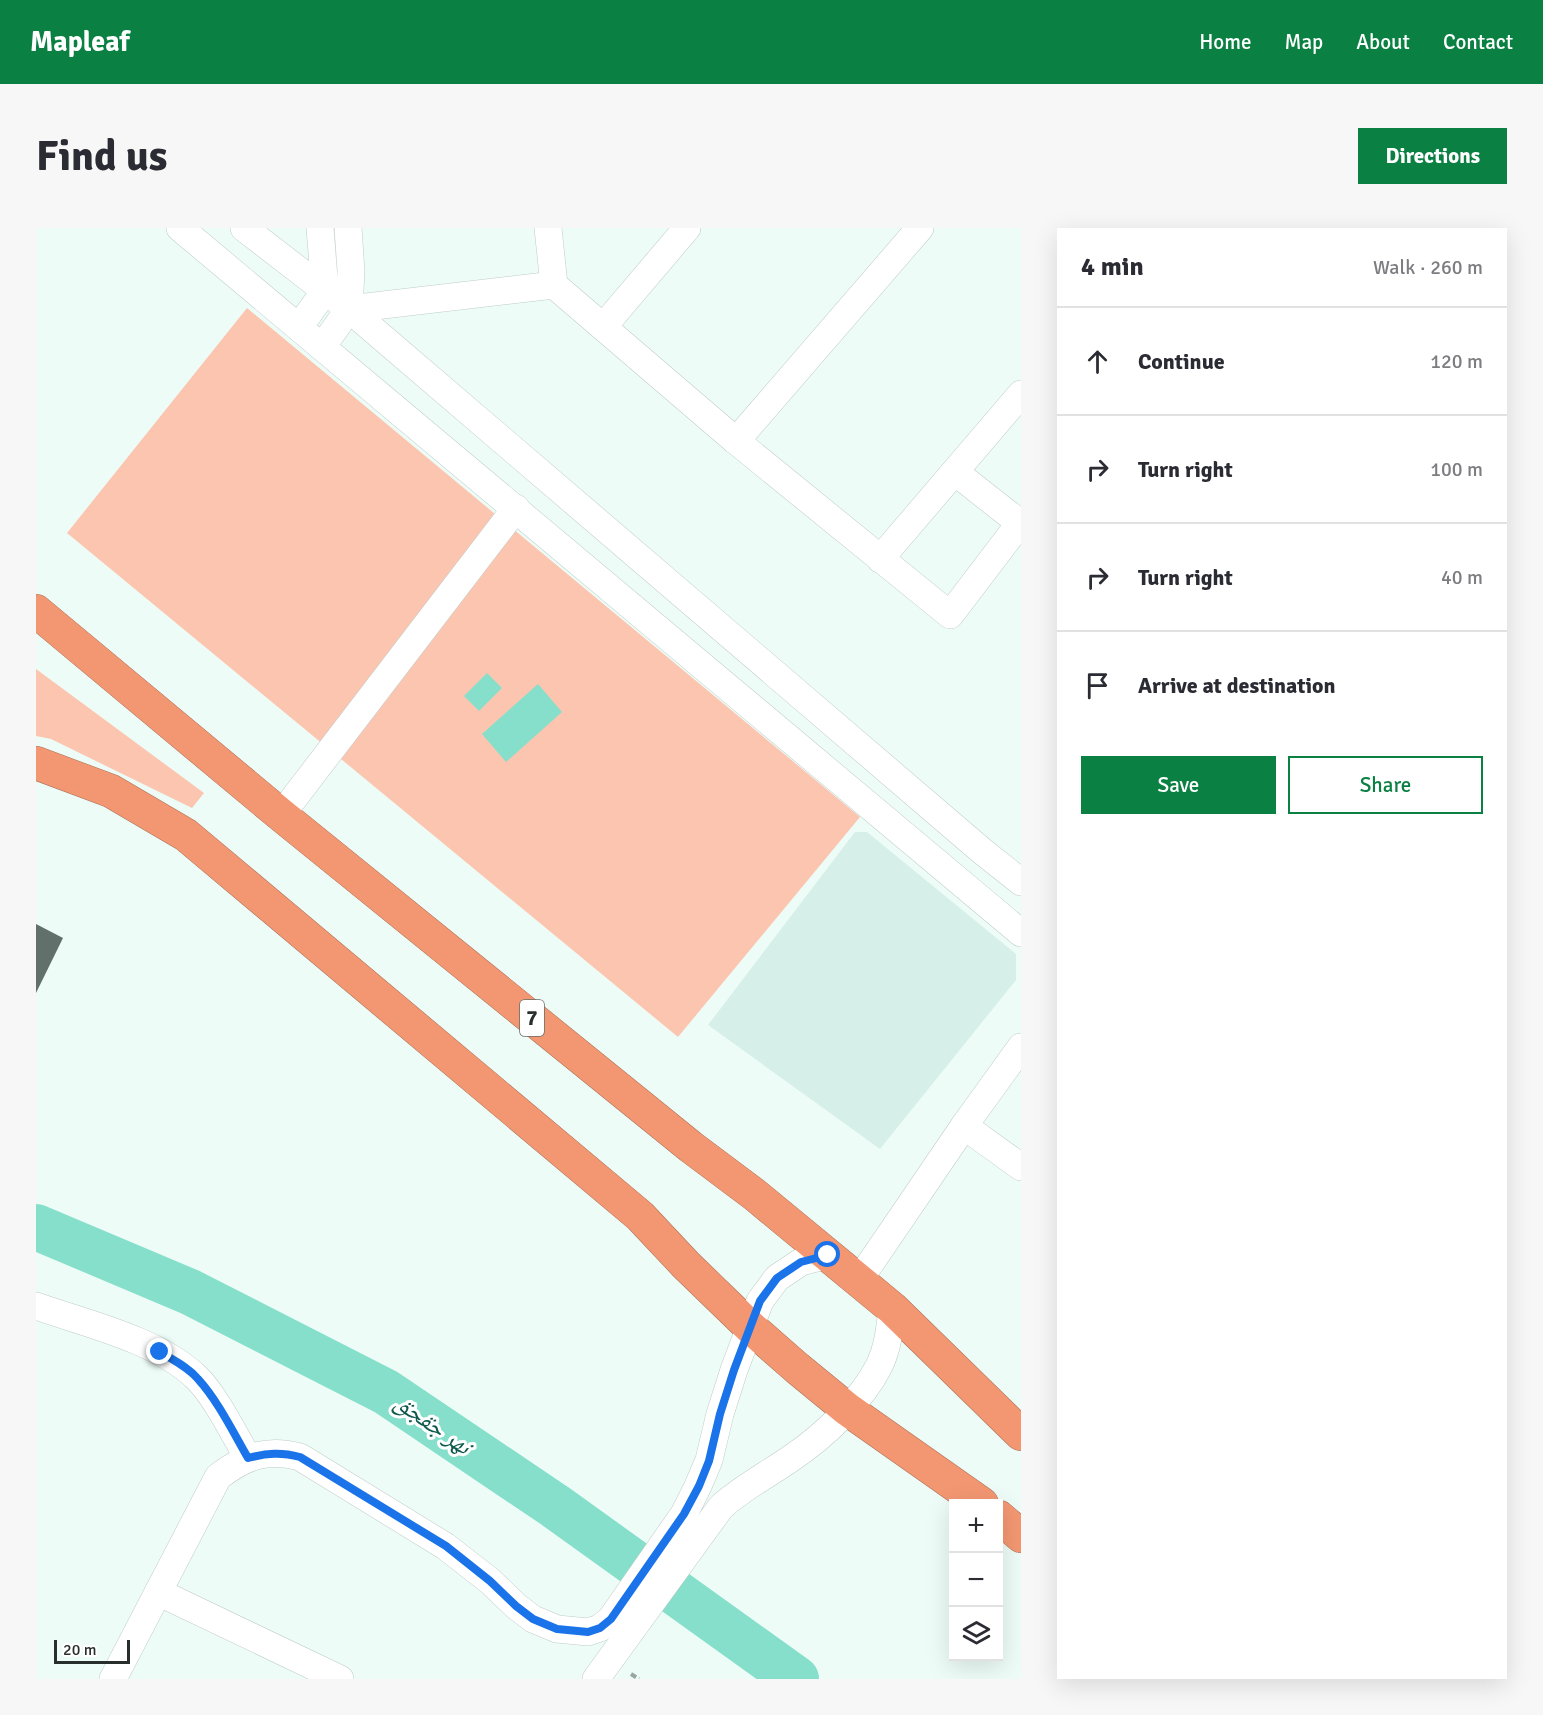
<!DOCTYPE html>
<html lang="en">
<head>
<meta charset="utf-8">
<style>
	:root { --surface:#fff; --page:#f7f7f7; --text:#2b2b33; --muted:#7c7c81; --line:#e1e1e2; --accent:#0b8043 }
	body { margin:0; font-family:Signika,"Noto Naskh Arabic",sans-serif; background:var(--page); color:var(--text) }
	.controls { position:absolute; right:18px; bottom:18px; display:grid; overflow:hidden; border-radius:0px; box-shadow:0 6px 24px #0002 }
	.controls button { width:54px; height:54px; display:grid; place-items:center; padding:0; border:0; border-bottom:2px solid var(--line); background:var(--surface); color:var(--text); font:30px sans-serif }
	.scale { position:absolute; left:18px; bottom:15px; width:76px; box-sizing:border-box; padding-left:6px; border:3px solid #282e2c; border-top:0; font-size:16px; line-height:21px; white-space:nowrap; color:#282e2c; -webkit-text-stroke:4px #fff; paint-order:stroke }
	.stop { position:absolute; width:18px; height:18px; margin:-14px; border:4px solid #1a73e8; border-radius:50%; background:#fff }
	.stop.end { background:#1a73e8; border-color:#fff; box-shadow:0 2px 6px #0008 }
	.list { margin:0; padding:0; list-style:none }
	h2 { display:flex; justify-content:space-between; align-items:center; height:78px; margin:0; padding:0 24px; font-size:26px }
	h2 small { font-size:20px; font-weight:400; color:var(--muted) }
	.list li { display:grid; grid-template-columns:39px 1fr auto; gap:18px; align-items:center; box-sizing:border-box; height:108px; padding:0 24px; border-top:2px solid var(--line) }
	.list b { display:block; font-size:22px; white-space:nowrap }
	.list em { font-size:20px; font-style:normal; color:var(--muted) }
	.actions { display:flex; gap:12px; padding:18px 24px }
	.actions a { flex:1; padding:14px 0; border:2px solid var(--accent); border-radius:0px; text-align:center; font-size:21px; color:var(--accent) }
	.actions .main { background:var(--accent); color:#fff }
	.icon { flex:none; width:33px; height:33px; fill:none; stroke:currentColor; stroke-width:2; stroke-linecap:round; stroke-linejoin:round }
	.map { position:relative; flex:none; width:985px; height:1451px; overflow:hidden; border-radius:0px }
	header { display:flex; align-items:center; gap:36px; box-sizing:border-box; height:84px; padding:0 30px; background:var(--accent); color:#fff }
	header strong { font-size:28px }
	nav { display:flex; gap:33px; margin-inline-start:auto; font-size:21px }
	.intro { display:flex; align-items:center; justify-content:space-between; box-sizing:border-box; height:144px; padding:0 36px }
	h1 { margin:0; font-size:42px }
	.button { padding:15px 27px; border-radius:0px; background:var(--accent); color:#fff; font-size:21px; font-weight:700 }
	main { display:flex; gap:36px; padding:0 36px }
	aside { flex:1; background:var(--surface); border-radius:0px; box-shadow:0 6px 24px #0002 }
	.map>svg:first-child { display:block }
	.built { fill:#d7efe9 }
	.green { fill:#fcc5b0 }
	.water { fill:#85dfca }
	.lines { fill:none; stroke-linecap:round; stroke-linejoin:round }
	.river { stroke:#85dfca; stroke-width:46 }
	.building { fill:#62706c }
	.minor-casing { stroke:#bfcdc9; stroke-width:28 }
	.highway-casing { stroke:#ac725a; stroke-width:34 }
	.path { stroke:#99a5a1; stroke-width:4; stroke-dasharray:6 3; stroke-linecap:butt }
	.minor { stroke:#fff; stroke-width:27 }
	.highway { stroke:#f39772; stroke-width:33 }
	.route { stroke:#1a73e8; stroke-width:8 }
	.labels { text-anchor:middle; stroke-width:6; stroke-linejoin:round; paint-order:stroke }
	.shield { fill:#fff; stroke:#686d6b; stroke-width:1.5 }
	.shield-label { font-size:21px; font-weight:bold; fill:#282e2c }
	.water-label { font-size:24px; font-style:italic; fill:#0d5a4d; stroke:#fff }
</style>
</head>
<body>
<header>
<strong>Mapleaf</strong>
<nav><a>Home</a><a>Map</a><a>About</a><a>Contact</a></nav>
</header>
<div class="intro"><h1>Find us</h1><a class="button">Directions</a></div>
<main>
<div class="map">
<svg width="985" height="1451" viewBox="0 0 985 1451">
	<rect width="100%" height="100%" fill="#edfcf7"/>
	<path class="built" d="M819 604H831L980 726V752L844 921 672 797Z"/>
	<g class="green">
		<path d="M211 80 824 589 642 809 31 305Z"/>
		<path d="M0 441 168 565 156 580 15 511 0 508Z"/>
	</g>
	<g class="water">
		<path d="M451 445 466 460 443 483 428 468Z"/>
		<path d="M502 456 526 484 470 534 446 506Z"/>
	</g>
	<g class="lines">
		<path class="river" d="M0 999 154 1064 350 1164 519 1278 760 1451"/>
	</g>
	<path class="building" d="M0 696 27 710 0 765Z"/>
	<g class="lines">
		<g class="minor-casing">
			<g id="minor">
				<path d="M144 0 985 705"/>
				<path d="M208 0 313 81 946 623 985 654"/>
				<path d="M512 0 518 57"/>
				<path d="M313 81 518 57 700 213 914 387 984 295"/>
				<path d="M263 99 289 63 284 0"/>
				<path d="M567 99 651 0"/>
				<path d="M286 119 313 81 315 43 312 0"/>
				<path d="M700 213 884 0"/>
				<path d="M919 244 985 296"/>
				<path d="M844 331 985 166"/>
				<path d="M245 587 480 280"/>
				<path d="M928 898 985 939"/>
				<path d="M823 1052 928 898 985 819"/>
				<path d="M0 1078C51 1096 120 1111 160 1149 179 1167 198 1206 212 1230"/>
				<path d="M122 1364 304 1451"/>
				<path d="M77 1451 182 1249C209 1228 231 1220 264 1229L409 1318 454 1353 480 1378 497 1391 521 1401 552 1404 564 1400 575 1391 648 1286 662 1258 673 1232 684 1186 698 1142 724 1073 741 1050 765 1034 792 1027"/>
				<path d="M560 1451 685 1279C707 1259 733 1246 757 1229 788 1208 826 1172 843 1138 852 1120 854 1100 856 1080"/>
			</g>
		</g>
		<g class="highway-casing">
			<g id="highway">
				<path d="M0 383 245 587 655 919 719 967 856 1080 985 1206"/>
				<path d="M0 535 75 563 150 607 604 988 650 1037 713 1098 761 1140 811 1181 946 1276"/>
				<path d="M963 1289 985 1308"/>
			</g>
		</g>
		<path class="path" d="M595 1446 603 1451"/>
		<use href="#minor" class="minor"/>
		<use href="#highway" class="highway"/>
	</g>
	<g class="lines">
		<path class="route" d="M124 1124C137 1132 152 1139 162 1151 182 1173 197 1204 212 1230 231 1225 245 1224 264 1229L410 1318 454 1353 480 1378 497 1391 521 1401 552 1404 564 1400 575 1391 648 1286 663 1258 673 1233 684 1186 698 1142 724 1073 741 1050 765 1034 792 1027"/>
	</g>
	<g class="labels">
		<rect class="shield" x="484" y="772" width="24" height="36" rx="4.5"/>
		<g class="shield-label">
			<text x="496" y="797">7</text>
		</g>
		<g class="water-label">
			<text transform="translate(397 1196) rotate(35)" y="8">نهر جقجق</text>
		</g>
	</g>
</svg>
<div class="controls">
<button>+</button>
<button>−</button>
<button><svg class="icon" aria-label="layers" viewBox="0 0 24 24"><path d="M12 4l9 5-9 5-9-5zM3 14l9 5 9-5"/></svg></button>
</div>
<div class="scale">20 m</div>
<div class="stop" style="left:792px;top:1027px"></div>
<div class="stop end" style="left:124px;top:1124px"></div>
</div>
<aside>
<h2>4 min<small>Walk · 260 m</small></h2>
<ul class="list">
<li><svg class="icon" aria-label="ahead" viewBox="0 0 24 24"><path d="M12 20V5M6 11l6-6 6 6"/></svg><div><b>Continue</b></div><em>120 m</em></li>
<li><svg class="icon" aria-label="right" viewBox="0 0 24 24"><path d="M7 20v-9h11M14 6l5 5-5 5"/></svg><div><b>Turn right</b></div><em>100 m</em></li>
<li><svg class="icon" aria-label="right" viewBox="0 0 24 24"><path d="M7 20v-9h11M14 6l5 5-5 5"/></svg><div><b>Turn right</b></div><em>40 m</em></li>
<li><svg class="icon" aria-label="arrive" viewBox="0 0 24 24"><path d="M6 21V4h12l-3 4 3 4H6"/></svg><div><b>Arrive at destination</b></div></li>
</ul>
<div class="actions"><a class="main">Save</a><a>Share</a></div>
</aside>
</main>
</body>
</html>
